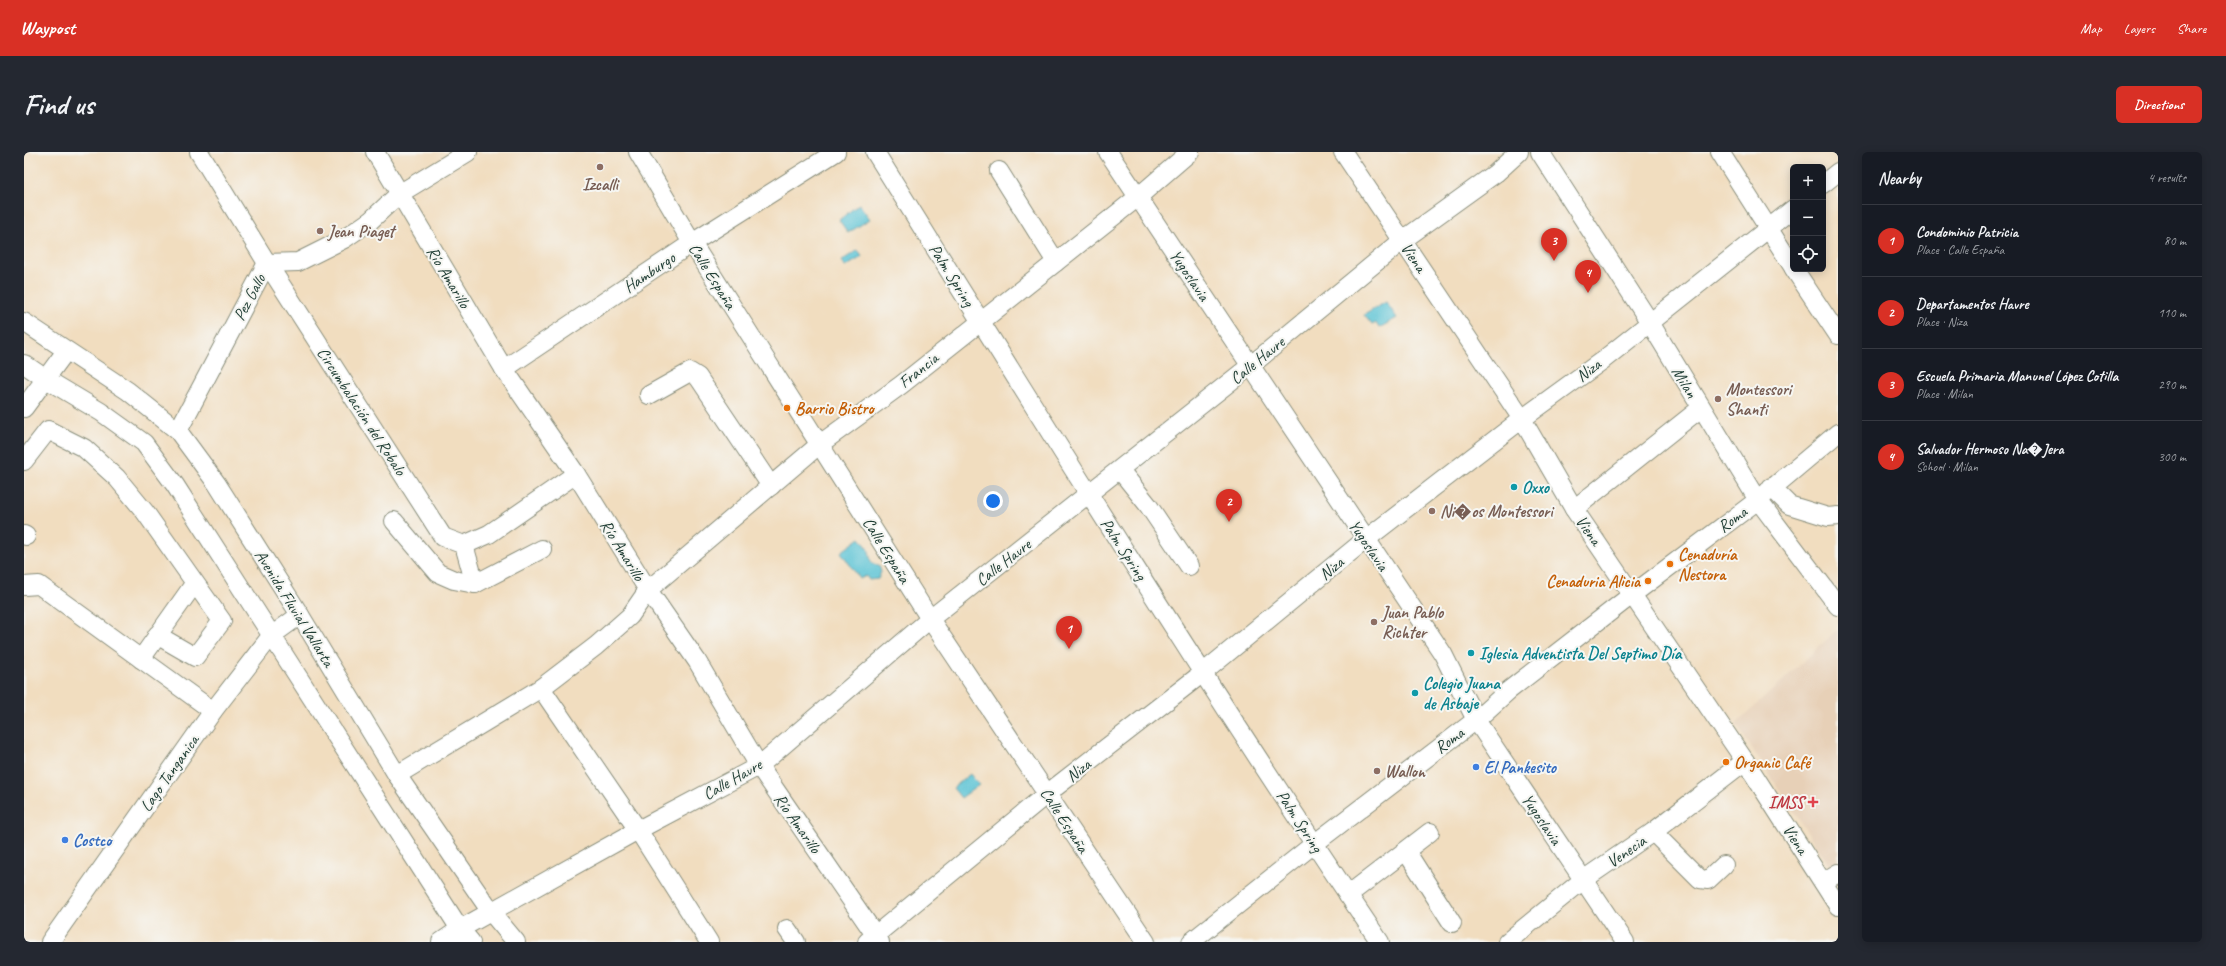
<!DOCTYPE html>
<html lang="en">
<head>
<meta charset="utf-8">
<style>
	:root { --surface:#171b24; --page:#242831; --text:#f1f3f6; --muted:#9ea1a6; --line:#363941; --accent:#d93025 }
	body { margin:0; font-family:Caveat,sans-serif; background:var(--page); color:var(--text) }
	.controls { position:absolute; right:12px; top:12px; display:grid; overflow:hidden; border-radius:6px; box-shadow:0 2px 10px #0003 }
	.controls button { width:36px; height:36px; display:grid; place-items:center; padding:0; border:0; border-bottom:1px solid var(--line); background:var(--surface); color:var(--text); font:20px sans-serif }
	.you { position:absolute; left:969px; top:349px; width:14px; height:14px; margin:-10px; border:3px solid #fff; border-radius:50%; background:#1a73e8; box-shadow:0 0 0 6px #1a73e833 }
	.badge { display:grid; place-items:center; width:26px; height:26px; border-radius:50%; background:var(--accent); color:#fff; font-size:13px; font-weight:700 }
	.pin { position:absolute; translate:-50% -33px; filter:drop-shadow(0 1px 2px #0008) }
	.pin::after { content:''; position:absolute; top:21px; width:14px; height:12px; background:inherit; clip-path:polygon(0 0,100% 0,50% 100%) }
	.list { margin:0; padding:0; list-style:none }
	h2 { display:flex; justify-content:space-between; align-items:center; height:52px; margin:0; padding:0 16px; font-size:17px }
	h2 small { font-size:13px; font-weight:400; color:var(--muted) }
	.list li { display:grid; grid-template-columns:26px 1fr auto; gap:12px; align-items:center; box-sizing:border-box; height:72px; padding:0 16px; border-top:1px solid var(--line) }
	.list b { display:block; font-size:15px; white-space:nowrap }
	.list p { margin:0; font-size:13px; white-space:nowrap; color:var(--muted) }
	.list em { font-size:13px; font-style:normal; color:var(--muted) }
	.icon { flex:none; width:22px; height:22px; fill:none; stroke:currentColor; stroke-width:2; stroke-linecap:round; stroke-linejoin:round }
	.map { position:relative; flex:none; width:1814px; height:790px; overflow:hidden; border-radius:6px }
	header { display:flex; align-items:center; gap:24px; box-sizing:border-box; height:56px; padding:0 20px; background:var(--accent); color:#fff }
	header strong { font-size:19px }
	nav { display:flex; gap:22px; margin-inline-start:auto; font-size:14px }
	.intro { display:flex; align-items:center; justify-content:space-between; box-sizing:border-box; height:96px; padding:0 24px }
	h1 { margin:0; font-size:28px }
	.button { padding:10px 18px; border-radius:6px; background:var(--accent); color:#fff; font-size:14px; font-weight:700 }
	main { display:flex; gap:24px; padding:0 24px }
	aside { flex:1; background:var(--surface); border-radius:6px; box-shadow:0 2px 10px #0003 }
	.map>svg:first-child { display:block }
	.built { fill:#e7d0b7 }
	.water { fill:#59c2d4; stroke:#3c8084 }
	.lines { fill:none; stroke-linecap:round; stroke-linejoin:round }
	.minor-casing { stroke:#888d7a; stroke-width:20 }
	.minor { stroke:#fff; stroke-width:18 }
	.education-dot { fill:#8d6e63; stroke:#f6f6f2; stroke-width:1.5 }
	.food-dot { fill:#e8710a; stroke:#f6f6f2; stroke-width:1.5 }
	.culture-dot { fill:#0f9aa8; stroke:#f6f6f2; stroke-width:1.5 }
	.shop-dot { fill:#3f7fe0; stroke:#f6f6f2; stroke-width:1.5 }
	.health-dot { fill:#e0444e; stroke:#f6f6f2; stroke-width:1.5 }
	.labels { text-anchor:middle; stroke-width:4; stroke-linejoin:round; paint-order:stroke }
	.education-label { font-size:17px; font-weight:bold; fill:#785e54; stroke:#f6f6f2; text-anchor:start }
	.street-label { font-size:17px; fill:#1f3d34; stroke:#f6f6f2 }
	.food-label { font-size:17px; font-weight:bold; fill:#c56008; stroke:#f6f6f2; text-anchor:start }
	.culture-label { font-size:17px; font-weight:bold; fill:#0d838f; stroke:#f6f6f2; text-anchor:start }
	.shop-label { font-size:17px; font-weight:bold; fill:#366cbe; stroke:#f6f6f2; text-anchor:start }
	.health-label { font-size:17px; font-weight:bold; fill:#be3a42; stroke:#f6f6f2; text-anchor:end }
</style>
</head>
<body>
<header>
<strong>Waypost</strong>
<nav><a>Map</a><a>Layers</a><a>Share</a></nav>
</header>
<div class="intro"><h1>Find us</h1><a class="button">Directions</a></div>
<main>
<div class="map">
<svg width="1814" height="790" viewBox="0 0 1814 790">
	<rect width="100%" height="100%" fill="#f6f6f2"/>
	<filter id="ink" filterUnits="userSpaceOnUse"><feTurbulence type="fractalNoise" baseFrequency=".025" numOctaves="2"/><feDisplacementMap in="SourceGraphic" scale="8" xChannelSelector="R" yChannelSelector="G"/><feConvolveMatrix kernelMatrix="1 2 1 2 8 2 1 2 1" color-interpolation-filters="sRGB"/></filter>
	<filter id="wash" filterUnits="userSpaceOnUse"><feTurbulence type="fractalNoise" baseFrequency=".012" numOctaves="4" result="noise"/><feDisplacementMap in="SourceGraphic" scale="16" xChannelSelector="R" yChannelSelector="G"/><feGaussianBlur stdDeviation="0.9" result="paint"/><feColorMatrix in="noise" values="0 0 0 0 0 0 0 0 0 0 0 0 0 0 0 0 0 1.4 0 .05"/><feComposite in="paint" operator="in"/></filter>
	<g filter="url(#wash)">
		<rect width="100%" height="100%" fill="#f1ddbf"/>
		<path class="built" d="M1814 477V727L1712 572Z"/>
		<g class="water">
			<path d="M835 52 846 67 824 81 815 68Z"/>
			<path d="M834 98 838 105 821 115 817 109Z"/>
			<path d="M1362 150 1373 166 1355 176 1352 171 1348 173 1340 163Z"/>
			<path d="M836 386C839 390 842 393 844 397 848 405 843 412 855 413L857 420 854 427 845 428 842 424 836 427 817 400Z"/>
			<path d="M946 622 955 633 937 646 929 636Z"/>
		</g>
	</g>
	<g filter="url(#ink)">
		<g class="lines">
			<g class="minor-casing">
				<g id="minor">
					<path d="M175 0 243 111 419 385 440 393 465 382 552 322"/>
					<path d="M351 0 480 217 552 322 624 438 673 509 735 614 856 790"/>
					<path d="M614 0 668 91 906 467 1122 790"/>
					<path d="M851 0C1016 265 1181 531 1356 790"/>
					<path d="M1084 0 1419 502 1452 568 1601 790"/>
					<path d="M1319 0 1498 267 1550 357 1721 609 1814 754"/>
					<path d="M1516 0 1625 169 1734 348 1814 454"/>
					<path d="M1696 0 1769 115"/>
					<path d="M975 19 1032 110"/>
					<path d="M1799 32 1814 20"/>
					<path d="M1770 117 1814 183"/>
					<path d="M0 170 104 239 154 279 193 332 276 463 373 623 467 760 492 790"/>
					<path d="M0 212 22 227 77 260 120 291 151 333 436 777 447 790"/>
					<path d="M480 217 668 91 812 0"/>
					<path d="M625 243 666 220 674 225 747 334"/>
					<path d="M0 256 42 199"/>
					<path d="M154 279 243 111 274 110 320 87 346 69 375 42 444 0"/>
					<path d="M0 309 24 278 60 296 93 326 121 360 198 469 171 505 133 483"/>
					<path d="M1096 318 1124 353 1165 414"/>
					<path d="M1747 335 1765 353 1804 365 1814 364"/>
					<path d="M1550 357 1677 256"/>
					<path d="M370 369 414 421 430 428 451 432"/>
					<path d="M0 383 2 384"/>
					<path d="M440 393 451 432 518 397"/>
					<path d="M0 434 15 433 189 559"/>
					<path d="M117 507 170 432"/>
					<path d="M517 536 614 678 685 790"/>
					<path d="M373 623 517 536 572 494 606 464 624 438 796 292 877 233 1114 45 1166 0"/>
					<path d="M1629 680 1676 727 1684 728 1700 713"/>
					<path d="M1382 699 1428 771"/>
					<path d="M1799 730 1814 721"/>
					<path d="M1324 743 1406 680"/>
					<path d="M763 777 772 790"/>
					<path d="M26 790 189 559 247 484 276 463"/>
					<path d="M417 790 436 777 614 678 735 614 906 467 1226 214 1379 88 1472 21 1495 0"/>
					<path d="M843 790 1024 641 1180 520 1341 388 1498 267 1579 208 1769 57"/>
					<path d="M1167 790 1290 692 1452 568 1484 539 1609 442 1734 348 1814 281"/>
					<path d="M1483 790 1559 728 1629 680 1721 609"/>
				</g>
			</g>
			<use href="#minor" class="minor"/>
		</g>
	</g>
	<g class="education-dot">
		<circle cx="576" cy="15" r="4"/>
		<circle cx="296" cy="79" r="4"/>
		<circle cx="1694" cy="247" r="4"/>
		<circle cx="1408" cy="359" r="4"/>
		<circle cx="1350" cy="470" r="4"/>
		<circle cx="1353" cy="619" r="4"/>
	</g>
	<g class="food-dot">
		<circle cx="763" cy="256" r="4"/>
		<circle cx="1646" cy="412" r="4"/>
		<circle cx="1624" cy="429" r="4"/>
		<circle cx="1702" cy="610" r="4"/>
	</g>
	<g class="culture-dot">
		<circle cx="1490" cy="335" r="4"/>
		<circle cx="1447" cy="501" r="4"/>
		<circle cx="1391" cy="541" r="4"/>
	</g>
	<g class="shop-dot">
		<circle cx="1452" cy="615" r="4"/>
		<circle cx="41" cy="688" r="4"/>
	</g>
	<path class="health-dot" d="M1787 644h4v4h4v4h-4v4h-4v-4h-4v-4h4z"/>
	<g class="labels">
		<g class="education-label">
			<text x="576" y="38" text-anchor="middle">Izcalli</text>
			<text x="304" y="85">Jean Piaget</text>
			<text x="1702" y="243">Montessori<tspan x="1702" dy="20">Shanti</tspan></text>
			<text x="1416" y="365">Ni�os Montessori</text>
			<text x="1358" y="466">Juan Pablo<tspan x="1358" dy="20">Richter</tspan></text>
			<text x="1361" y="625">Wallon</text>
		</g>
		<g class="street-label">
			<text transform="translate(1390 105) rotate(56)" y="6">Viena</text>
			<text transform="translate(625 120) rotate(-34)" y="6">Hamburgo</text>
			<text transform="translate(928 123) rotate(58)" y="6">Palm Spring</text>
			<text transform="translate(1166 123) rotate(56)" y="6">Yugoslavia</text>
			<text transform="translate(689 124) rotate(58)" y="6">Calle España</text>
			<text transform="translate(425 125) rotate(59)" y="6">Río Amarillo</text>
			<text transform="translate(225 145) rotate(-62)" y="6">Pez Gallo</text>
			<text transform="translate(1233 208) rotate(-39)" y="6">Calle Havre</text>
			<text transform="translate(894 218) rotate(-39)" y="6">Francia</text>
			<text transform="translate(1564 218) rotate(-37)" y="6">Niza</text>
			<text transform="translate(1661 230) rotate(59)" y="6">Milan</text>
			<text transform="translate(338 259) rotate(57)" y="6">Circumbalación del Robalo</text>
			<text transform="translate(1708 367) rotate(-37)" y="6">Roma</text>
			<text transform="translate(1565 378) rotate(55)" y="6">Viena</text>
			<text transform="translate(1345 393) rotate(56)" y="6">Yugoslavia</text>
			<text transform="translate(1100 397) rotate(57)" y="6">Palm Spring</text>
			<text transform="translate(599 398) rotate(58)" y="6">Río Amarillo</text>
			<text transform="translate(863 398) rotate(58)" y="6">Calle España</text>
			<text transform="translate(979 410) rotate(-38)" y="6">Calle Havre</text>
			<text transform="translate(1307 416) rotate(-39)" y="6">Niza</text>
			<text transform="translate(271 456) rotate(58)" y="6">Avenida Fluvial Vallarta</text>
			<text transform="translate(1425 588) rotate(-37)" y="6">Roma</text>
			<text transform="translate(1054 618) rotate(-38)" y="6">Niza</text>
			<text transform="translate(145 621) rotate(-55)" y="6">Lago Tanganica</text>
			<text transform="translate(708 627) rotate(-30)" y="6">Calle Havre</text>
			<text transform="translate(1518 667) rotate(56)" y="6">Yugoslavia</text>
			<text transform="translate(1041 668) rotate(57)" y="6">Calle España</text>
			<text transform="translate(1276 669) rotate(57)" y="6">Palm Spring</text>
			<text transform="translate(774 671) rotate(55)" y="6">Río Amarillo</text>
			<text transform="translate(1772 687) rotate(57)" y="6">Viena</text>
			<text transform="translate(1602 699) rotate(-35)" y="6">Venecia</text>
		</g>
		<g class="food-label">
			<text x="771" y="262">Barrio Bistro</text>
			<text x="1654" y="408">Cenaduría<tspan x="1654" dy="20">Nestora</tspan></text>
			<text x="1616" y="435" text-anchor="end">Cenaduria Alicia</text>
			<text x="1710" y="616">Organic Café</text>
		</g>
		<g class="culture-label">
			<text x="1498" y="341">Oxxo</text>
			<text x="1455" y="507">Iglesia Adventista Del Septimo Día</text>
			<text x="1399" y="537">Colegio Juana<tspan x="1399" dy="20">de Asbaje</tspan></text>
		</g>
		<g class="shop-label">
			<text x="1460" y="621">El Pankesito</text>
			<text x="49" y="694">Costco</text>
		</g>
		<g class="health-label">
			<text x="1780" y="656">IMSS</text>
		</g>
	</g>
</svg>
<div class="controls">
<button>+</button>
<button>−</button>
<button><svg class="icon" aria-label="locate" viewBox="0 0 24 24"><circle cx="12" cy="12" r="6"/><path d="M12 2v4M12 18v4M2 12h4M18 12h4"/></svg></button>
</div>
<div class="you"></div>
<div class="pin badge" style="left:1045px;top:497px">1</div>
<div class="pin badge" style="left:1205px;top:370px">2</div>
<div class="pin badge" style="left:1530px;top:109px">3</div>
<div class="pin badge" style="left:1564px;top:141px">4</div>
</div>
<aside>
<h2>Nearby<small>4 results</small></h2>
<ul class="list">
<li><span class="badge">1</span><div><b>Condominio Patricia</b><p>Place · Calle España</p></div><em>80 m</em></li>
<li><span class="badge">2</span><div><b>Departamentos Havre</b><p>Place · Niza</p></div><em>110 m</em></li>
<li><span class="badge">3</span><div><b>Escuela Primaria Manunel López Cotilla</b><p>Place · Milan</p></div><em>290 m</em></li>
<li><span class="badge">4</span><div><b>Salvador Hermoso Na�Jera</b><p>School · Milan</p></div><em>300 m</em></li>
</ul>
</aside>
</main>
</body>
</html>
